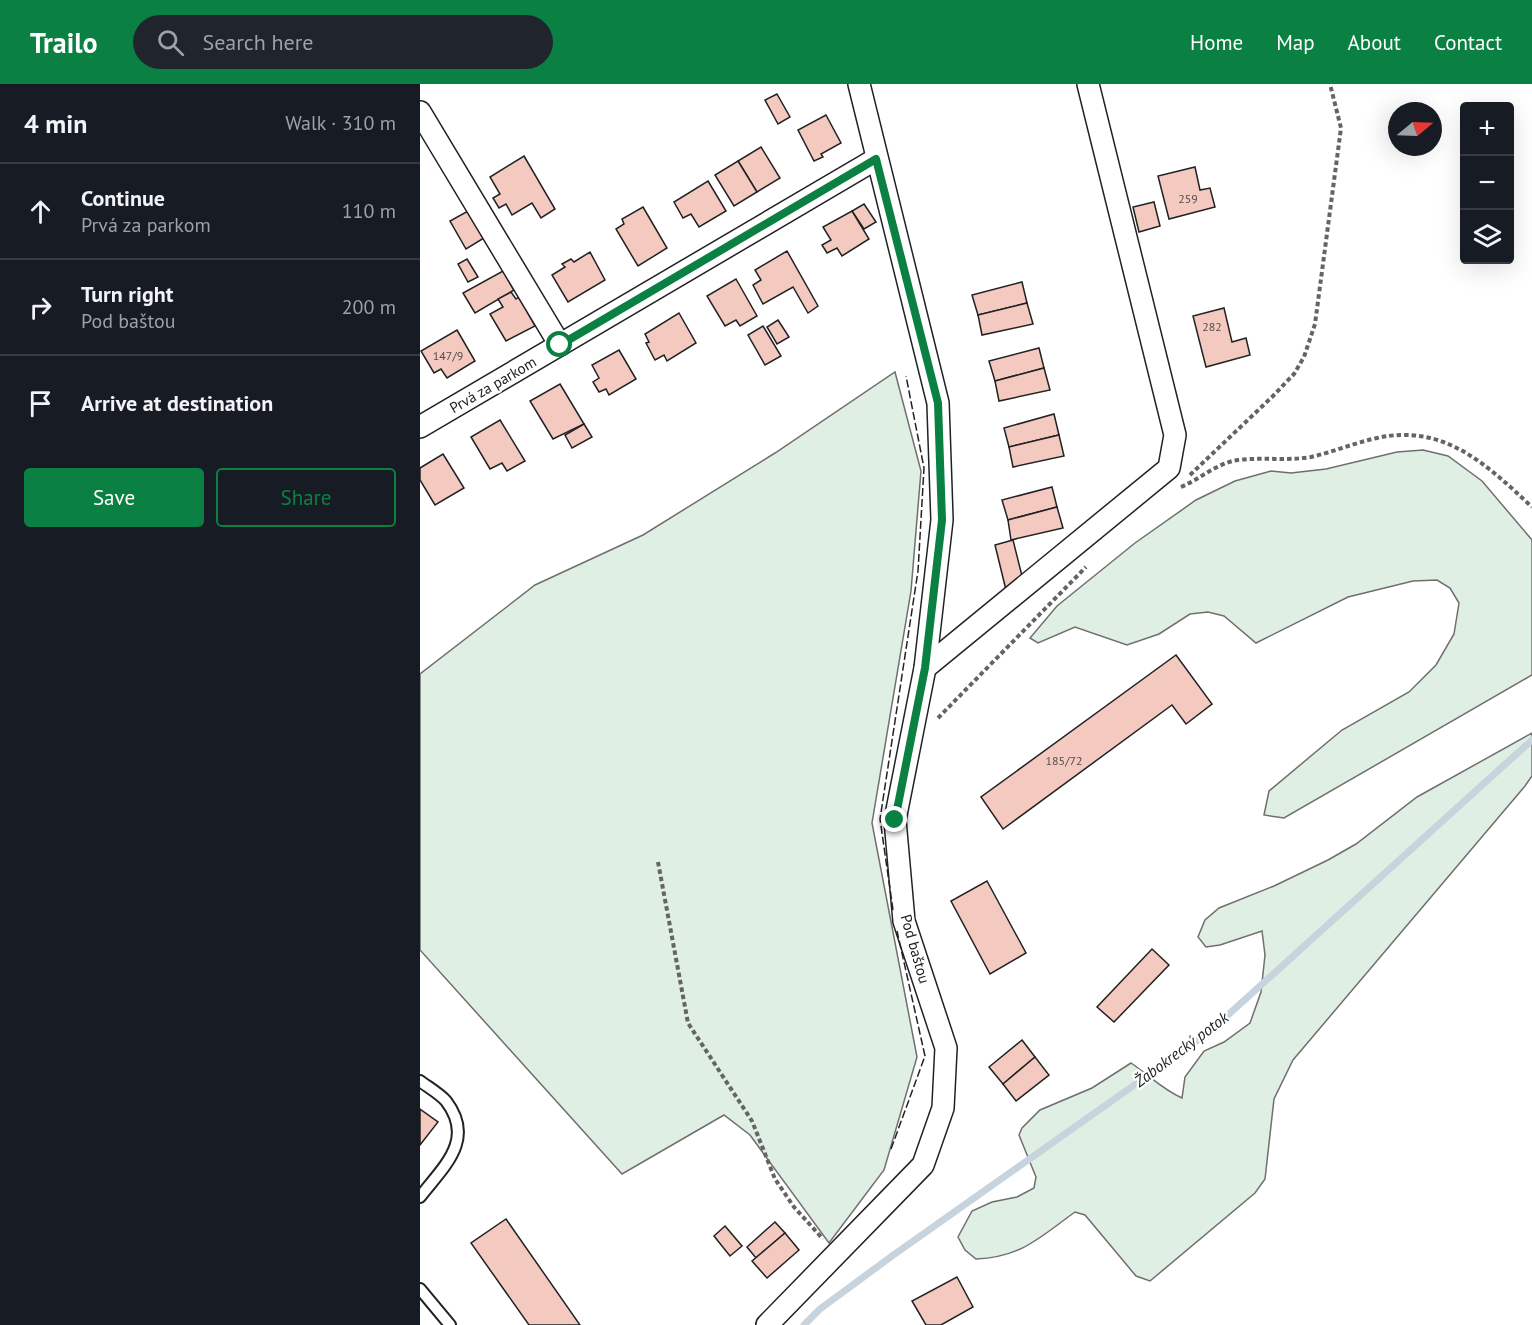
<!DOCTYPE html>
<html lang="en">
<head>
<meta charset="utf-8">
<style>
	:root { --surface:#171b24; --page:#20242c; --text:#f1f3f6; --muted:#9ea1a6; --line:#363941; --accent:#0b8043 }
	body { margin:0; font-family:"PT Sans",sans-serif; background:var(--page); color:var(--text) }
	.controls { position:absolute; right:18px; top:18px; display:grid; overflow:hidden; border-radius:6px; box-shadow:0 6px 24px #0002 }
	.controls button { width:54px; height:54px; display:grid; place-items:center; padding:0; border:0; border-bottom:2px solid var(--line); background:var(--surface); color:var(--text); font:30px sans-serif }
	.compass { position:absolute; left:968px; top:18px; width:54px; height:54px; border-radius:50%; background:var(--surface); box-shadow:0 6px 24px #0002; rotate:71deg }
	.stop { position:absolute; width:18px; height:18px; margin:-14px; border:4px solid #0b8043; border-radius:50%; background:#fff }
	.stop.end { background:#0b8043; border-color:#fff; box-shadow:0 2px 6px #0008 }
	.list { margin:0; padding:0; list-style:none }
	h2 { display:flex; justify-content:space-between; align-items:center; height:78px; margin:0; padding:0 24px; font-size:26px }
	h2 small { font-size:20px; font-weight:400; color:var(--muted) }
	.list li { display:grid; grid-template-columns:39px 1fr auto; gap:18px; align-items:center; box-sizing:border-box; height:96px; padding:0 24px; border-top:2px solid var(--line) }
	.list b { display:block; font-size:22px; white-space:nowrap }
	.list p { margin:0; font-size:20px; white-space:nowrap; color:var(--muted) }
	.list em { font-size:20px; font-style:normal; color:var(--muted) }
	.actions { display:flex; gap:12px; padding:18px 24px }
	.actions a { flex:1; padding:14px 0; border:2px solid var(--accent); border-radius:6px; text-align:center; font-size:21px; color:var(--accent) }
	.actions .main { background:var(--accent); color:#fff }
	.icon { flex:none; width:33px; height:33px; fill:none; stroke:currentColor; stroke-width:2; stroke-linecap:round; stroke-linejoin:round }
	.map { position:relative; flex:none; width:1112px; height:1241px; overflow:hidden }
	header { display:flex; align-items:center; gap:36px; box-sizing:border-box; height:84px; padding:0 30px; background:var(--accent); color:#fff }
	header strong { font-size:28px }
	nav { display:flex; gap:33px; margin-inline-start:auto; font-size:21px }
	.search { width:420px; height:54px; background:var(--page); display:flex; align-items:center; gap:15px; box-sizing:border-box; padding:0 21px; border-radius:33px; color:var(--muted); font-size:22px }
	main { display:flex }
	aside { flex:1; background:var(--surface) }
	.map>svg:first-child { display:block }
	.green { fill:#e0efe3; stroke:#6f6f6f; stroke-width:1.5 }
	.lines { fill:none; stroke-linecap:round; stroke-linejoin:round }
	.stream { stroke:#c7d3dd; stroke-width:7 }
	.building { fill:#f3c9c0; stroke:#222; stroke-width:1.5 }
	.service-casing { stroke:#222; stroke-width:14 }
	.minor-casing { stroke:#222; stroke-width:24 }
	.path { stroke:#646464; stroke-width:4; stroke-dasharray:4.5 3; stroke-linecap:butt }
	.service { stroke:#fff; stroke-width:10 }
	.minor { stroke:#fff; stroke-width:21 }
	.fence { stroke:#222; stroke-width:1.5; stroke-dasharray:8 3; stroke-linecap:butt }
	.route { stroke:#0b8043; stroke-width:8 }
	.labels { text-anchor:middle; stroke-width:4.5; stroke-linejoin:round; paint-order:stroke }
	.number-label { font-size:12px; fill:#564c4a }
	.street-label { font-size:15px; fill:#222; stroke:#fff }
	.water-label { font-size:16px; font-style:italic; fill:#222; stroke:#fff }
</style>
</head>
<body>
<header>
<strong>Trailo</strong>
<div class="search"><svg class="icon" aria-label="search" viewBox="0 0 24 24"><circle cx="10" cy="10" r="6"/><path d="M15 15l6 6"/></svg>Search here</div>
<nav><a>Home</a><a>Map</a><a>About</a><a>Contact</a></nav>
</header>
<main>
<aside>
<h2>4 min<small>Walk · 310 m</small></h2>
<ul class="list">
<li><svg class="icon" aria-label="ahead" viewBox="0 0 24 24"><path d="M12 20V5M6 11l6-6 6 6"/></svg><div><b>Continue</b><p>Prvá za parkom</p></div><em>110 m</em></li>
<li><svg class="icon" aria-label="right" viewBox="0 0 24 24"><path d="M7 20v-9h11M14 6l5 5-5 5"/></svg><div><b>Turn right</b><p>Pod baštou</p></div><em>200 m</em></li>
<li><svg class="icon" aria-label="arrive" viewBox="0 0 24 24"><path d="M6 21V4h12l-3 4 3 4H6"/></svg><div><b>Arrive at destination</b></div></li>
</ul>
<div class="actions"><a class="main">Save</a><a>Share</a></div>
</aside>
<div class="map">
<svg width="1112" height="1241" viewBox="0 0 1112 1241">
	<rect width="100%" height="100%" fill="#fff"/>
	<g class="green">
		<path d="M475 288 501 387 491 507 452 739 497 973 464 1086 409 1159 330 1051 304 1031 202 1090 0 866V590L115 501 223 451 355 369Z"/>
		<path d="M1003 366 1028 372 1062 397 1112 456V591L864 734 844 731 849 707 922 646 989 608 1016 581 1034 550 1039 519 1030 504 1017 496 993 497 928 513 836 559 804 532 788 528 770 530 739 550 707 561 655 543 618 559 610 554 637 522 715 459 776 416 815 397 851 387 871 389 906 385 977 368Z"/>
		<path d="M1112 649V692L1105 702 873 976 854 1015 845 1095 835 1109 730 1197 716 1192 665 1131 655 1128C620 1153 602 1173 556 1175L545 1166 538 1153 552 1127 572 1118 597 1113 614 1104 616 1093 599 1051 602 1044 620 1026 672 1004 711 979C729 991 743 1006 762 1014L765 993 784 967 804 958 830 939 841 908 845 871 842 847 800 861 786 863 778 853 785 836 799 824 854 802 908 776 936 760 997 713Z"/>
	</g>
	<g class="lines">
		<path class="stream" d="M384 1241 400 1225 472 1172 788 949 1112 656"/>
	</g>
	<g class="building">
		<path d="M357 10 370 33 358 40 345 16Z"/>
		<path d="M406 31 421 59 401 70 403 73 394 77 378 46Z"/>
		<path d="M341 63 360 94 337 108 318 77Z"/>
		<path d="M104 72 135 125 121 134 112 119 92 131 86 120 79 124 73 114 80 110 70 93Z"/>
		<path d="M318 77 337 108 314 122 295 91Z"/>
		<path d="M775 83 780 106 790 104 795 123 749 135 738 92Z"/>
		<path d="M288 97 306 127 279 143 271 130 263 134 254 118Z"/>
		<path d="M734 118 740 142 719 148 713 123Z"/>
		<path d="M444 120 456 138 444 145 432 127Z"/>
		<path d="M223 123 247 164 218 182 196 145 204 140 202 135Z"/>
		<path d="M48 127 64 154 46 165 30 137Z"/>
		<path d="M432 127 449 155 422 172 417 164 407 169 402 161 411 156 403 143Z"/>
		<path d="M367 167 398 222 388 229 373 203 343 220 333 201 341 196 335 186Z"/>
		<path d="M170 168 185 196 148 218 132 191 145 183 142 180 151 175 154 178Z"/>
		<path d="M47 175 58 193 48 198 38 180Z"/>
		<path d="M83 187 94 206 55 229 43 209Z"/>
		<path d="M316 195 337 232 320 242 316 236 305 242 287 212Z"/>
		<path d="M602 198 607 219 558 231 552 211Z"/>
		<path d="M91 208 96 215 99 213 115 242 86 257 70 230 83 223 78 215Z"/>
		<path d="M607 219 613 240 562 251 558 231Z"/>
		<path d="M804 224 812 258 826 254 830 271 786 283 773 232Z"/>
		<path d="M259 229 276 259 247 277 244 271 235 276 226 259 229 258 225 250Z"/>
		<path d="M358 236 369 253 357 260 347 243Z"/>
		<path d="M343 242 361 272 345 281 328 251Z"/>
		<path d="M37 246 55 277 27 294 21 285 14 289 1 267Z"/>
		<path d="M619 264 624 284 575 297 569 277Z"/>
		<path d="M199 266 216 295 189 311 186 305 179 308 173 298 179 294 172 281Z"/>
		<path d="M624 284 630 306 579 317 575 297Z"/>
		<path d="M140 300 164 340 133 355 110 317Z"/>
		<path d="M634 330 639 351 589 363 584 344Z"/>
		<path d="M80 336 105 377 87 387 82 379 70 385 51 353Z"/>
		<path d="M164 340 172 353 152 364 145 351Z"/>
		<path d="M639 351 644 372 593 383 589 363Z"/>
		<path d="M23 370 44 404 15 421 0 396V384Z"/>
		<path d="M632 403 637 423 588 436 582 416Z"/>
		<path d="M637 423 643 444 591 456 588 436Z"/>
		<path d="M593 456 602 492 586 506 575 461Z"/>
		<path d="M756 571 792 620 766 640 752 621 583 745 561 713Z"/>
		<path d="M567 797 606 869 570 890 531 817Z"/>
		<path d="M732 865 749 881 694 938 677 923Z"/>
		<path d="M602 956 615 973 583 1000 569 983Z"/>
		<path d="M615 973 629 991 596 1017 583 1000Z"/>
		<path d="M0 1025 18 1038 0 1061Z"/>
		<path d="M86 1135 160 1241H109L51 1159Z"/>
		<path d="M355 1138 365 1149 336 1174 327 1163Z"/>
		<path d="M305 1142 322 1162 310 1172 294 1152Z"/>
		<path d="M365 1149 379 1166 347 1194 332 1177Z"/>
		<path d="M537 1193 553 1223 521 1241H506L492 1217Z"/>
	</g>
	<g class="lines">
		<g class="service-casing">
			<g id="service">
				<path d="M0 997C8 1003 20 1010 26 1017 56 1056 23 1083 0 1113"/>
				<path d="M0 1205 30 1241"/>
			</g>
		</g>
		<g class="minor-casing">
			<g id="minor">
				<path d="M0 28 140 261"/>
				<path d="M0 343 456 75"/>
				<path d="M505 584 749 384 755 351 668 0"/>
				<path d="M347 1241 503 1081 523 1024 526 964 484 837 475 736 505 584 522 436 518 319 439 0"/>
			</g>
		</g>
		<g class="path">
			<path d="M770 391 853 312 874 290 884 273 895 240 921 44 910 0"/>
			<path d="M761 403C780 395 797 379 818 376 843 373 866 377 891 373 913 368 934 359 957 354 1024 339 1067 381 1112 423"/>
			<path d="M518 634 666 483"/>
			<path d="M238 778 268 939 332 1037 355 1095 374 1123 403 1155"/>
		</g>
		<use href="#service" class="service"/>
		<use href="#minor" class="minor"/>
		<g class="fence">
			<path d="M473 826 460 735 498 487 504 384 486 292"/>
			<path d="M471 1065 505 972 477 847"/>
		</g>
	</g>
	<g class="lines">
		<path class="route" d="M140 261 456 75 518 319 522 436 505 584 475 736"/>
	</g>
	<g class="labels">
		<g class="number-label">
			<text x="768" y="119">259</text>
			<text x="792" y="247">282</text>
			<text x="28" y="276">147/9</text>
			<text x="644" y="681">185/72</text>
		</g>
		<g class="street-label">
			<text transform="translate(73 301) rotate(-30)" y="5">Prvá za parkom</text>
			<text transform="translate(495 865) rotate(74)" y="5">Pod baštou</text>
		</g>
		<g class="water-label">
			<text transform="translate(761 965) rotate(-37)" y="6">Žabokrecký potok</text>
		</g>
	</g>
</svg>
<div class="controls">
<button>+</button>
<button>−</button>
<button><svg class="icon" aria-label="layers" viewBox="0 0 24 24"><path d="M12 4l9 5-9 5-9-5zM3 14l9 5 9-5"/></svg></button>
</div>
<svg class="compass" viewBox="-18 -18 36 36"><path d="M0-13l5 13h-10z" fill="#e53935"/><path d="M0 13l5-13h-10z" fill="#9ea1a6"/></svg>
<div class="stop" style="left:140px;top:261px"></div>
<div class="stop end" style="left:475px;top:736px"></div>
</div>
</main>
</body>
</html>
